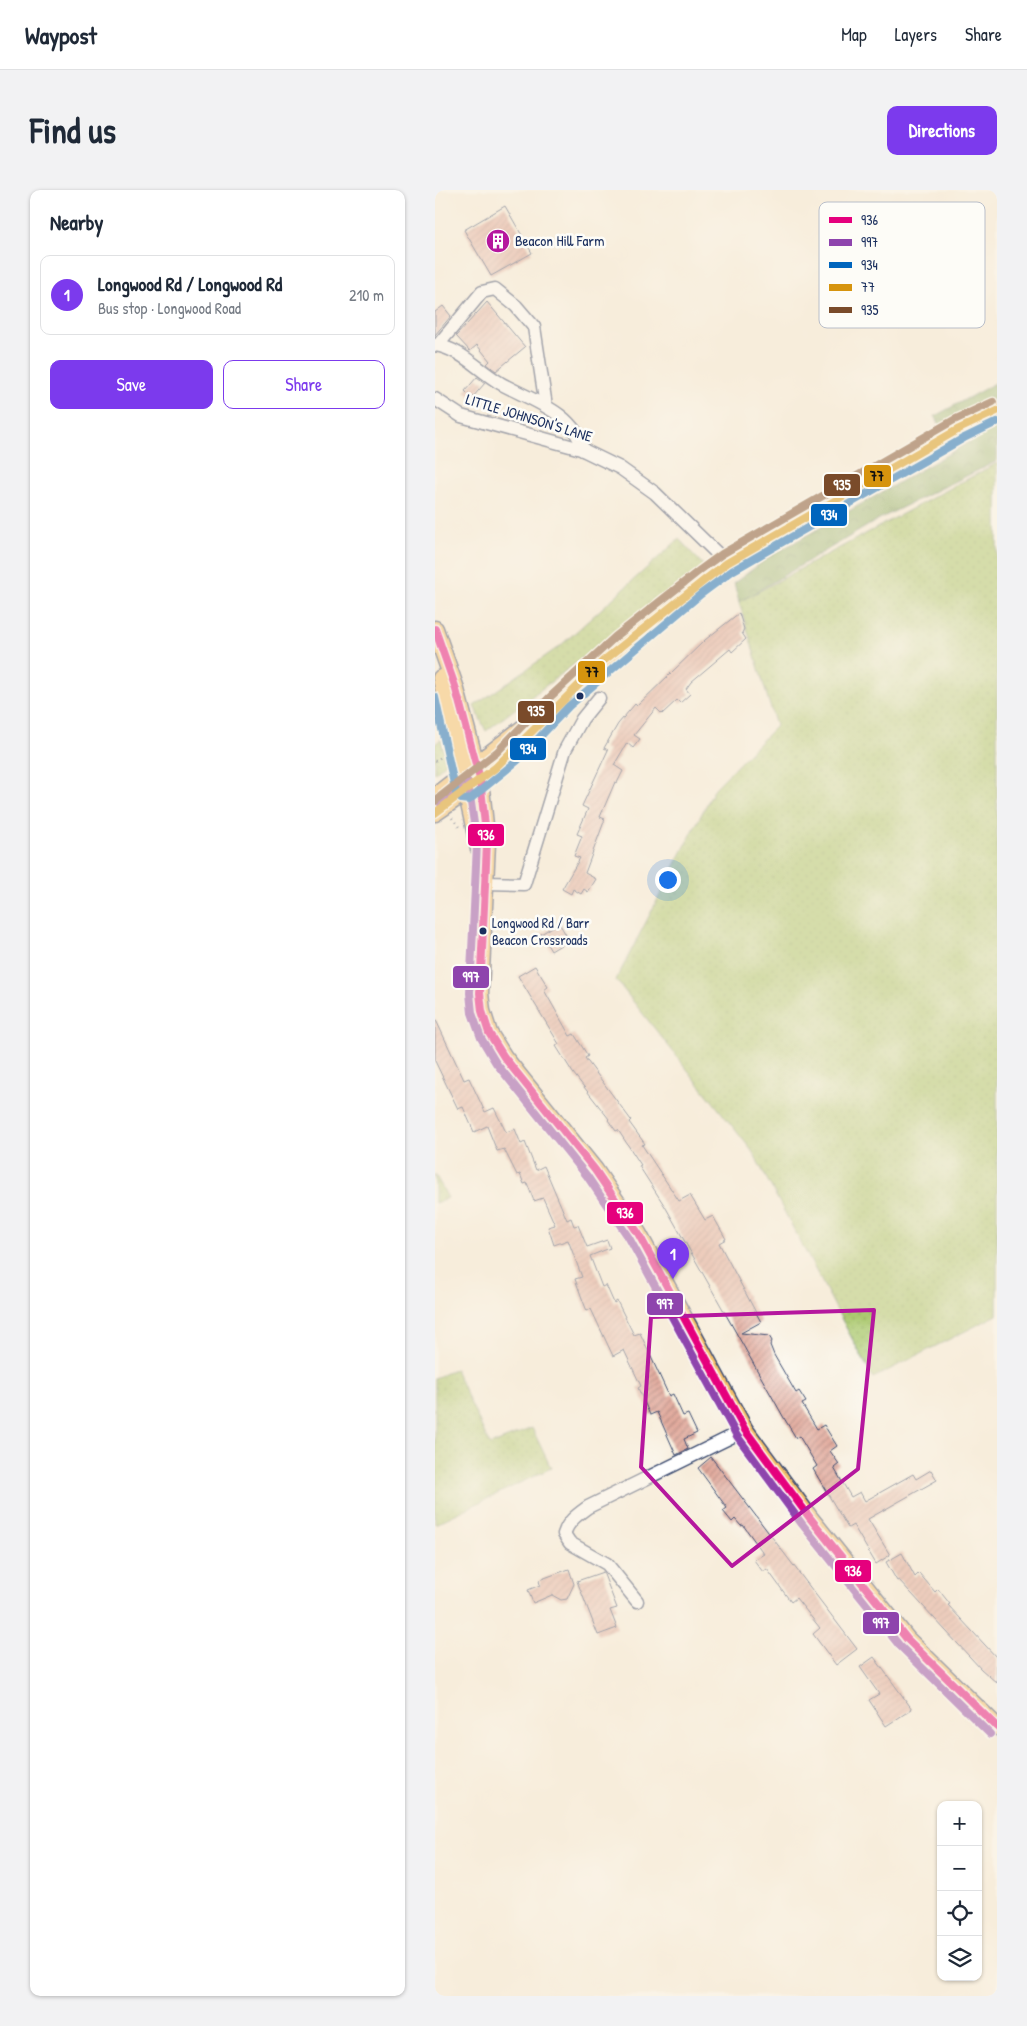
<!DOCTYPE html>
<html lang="en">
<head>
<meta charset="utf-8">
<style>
	:root { --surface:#fff; --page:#f2f2f3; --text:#1f2937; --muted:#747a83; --line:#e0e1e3; --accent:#7c3aed }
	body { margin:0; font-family:"Patrick Hand",sans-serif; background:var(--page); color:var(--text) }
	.controls { position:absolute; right:15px; bottom:15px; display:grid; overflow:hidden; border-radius:10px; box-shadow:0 1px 4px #0004 }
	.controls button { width:45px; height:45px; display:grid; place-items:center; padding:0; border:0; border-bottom:1px solid var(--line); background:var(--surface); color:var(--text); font:25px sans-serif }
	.you { position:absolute; left:232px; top:689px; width:18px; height:18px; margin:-12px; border:4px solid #fff; border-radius:50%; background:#1a73e8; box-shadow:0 0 0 8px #1a73e833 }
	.badge { display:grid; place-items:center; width:32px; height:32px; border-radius:50%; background:var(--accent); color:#fff; font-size:16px; font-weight:700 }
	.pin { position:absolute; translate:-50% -41px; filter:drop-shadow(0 1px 2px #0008) }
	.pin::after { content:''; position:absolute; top:26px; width:18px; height:15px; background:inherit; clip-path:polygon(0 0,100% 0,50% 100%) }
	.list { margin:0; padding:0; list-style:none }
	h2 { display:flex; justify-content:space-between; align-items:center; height:65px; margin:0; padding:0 20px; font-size:21px }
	h2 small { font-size:16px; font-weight:400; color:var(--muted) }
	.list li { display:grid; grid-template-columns:32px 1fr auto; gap:15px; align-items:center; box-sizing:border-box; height:80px; margin:0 10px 10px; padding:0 10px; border:1px solid var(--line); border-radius:10px }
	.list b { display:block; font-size:19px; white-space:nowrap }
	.list p { margin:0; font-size:16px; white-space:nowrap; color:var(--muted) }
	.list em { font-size:16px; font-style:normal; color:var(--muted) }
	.actions { display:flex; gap:10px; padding:15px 20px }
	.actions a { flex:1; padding:11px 0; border:1px solid var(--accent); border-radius:10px; text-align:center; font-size:18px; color:var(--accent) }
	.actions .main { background:var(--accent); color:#fff }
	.icon { flex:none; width:28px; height:28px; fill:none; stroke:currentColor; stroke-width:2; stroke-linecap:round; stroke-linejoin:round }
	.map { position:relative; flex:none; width:562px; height:1806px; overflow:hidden; border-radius:10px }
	header { display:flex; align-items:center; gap:30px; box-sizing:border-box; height:70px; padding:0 25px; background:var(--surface); border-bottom:1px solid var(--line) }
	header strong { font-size:24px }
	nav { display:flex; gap:28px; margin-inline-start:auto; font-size:18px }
	.intro { display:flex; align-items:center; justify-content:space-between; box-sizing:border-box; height:120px; padding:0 30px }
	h1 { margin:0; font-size:35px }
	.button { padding:12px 22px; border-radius:10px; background:var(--accent); color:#fff; font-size:18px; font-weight:700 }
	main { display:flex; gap:30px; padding:0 30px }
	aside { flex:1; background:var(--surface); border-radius:10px; box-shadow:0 1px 4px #0004 }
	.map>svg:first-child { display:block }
	.grass { fill:url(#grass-dots); stroke:#647c67 }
	.forest { fill:url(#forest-crowns); stroke:#526e60 }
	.building { fill:url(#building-hatch) }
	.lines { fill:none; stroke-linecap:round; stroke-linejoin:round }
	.minor-casing { stroke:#3c4c71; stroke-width:15 }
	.major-casing { stroke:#3c4c71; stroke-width:19 }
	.path { stroke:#3c4c71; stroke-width:2.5; stroke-dasharray:1 4; stroke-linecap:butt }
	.minor { stroke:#fff; stroke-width:12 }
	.major { stroke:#f7c06b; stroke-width:16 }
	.bus-1-casing { stroke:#fdfcf7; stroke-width:11 }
	.bus-2-casing { stroke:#fdfcf7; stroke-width:11 }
	.bus-3-casing { stroke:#fdfcf7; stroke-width:11 }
	.bus-4-casing { stroke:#fdfcf7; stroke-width:11 }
	.bus-5-casing { stroke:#fdfcf7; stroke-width:11 }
	.bus-1 { stroke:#e5007d; stroke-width:8 }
	.bus-2 { stroke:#8e44ad; stroke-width:8 }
	.bus-3 { stroke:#0065bd; stroke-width:8 }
	.bus-4 { stroke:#d6940e; stroke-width:8 }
	.bus-5 { stroke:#7a4b2a; stroke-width:8 }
	.marked { fill:none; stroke:#b5179e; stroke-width:4; stroke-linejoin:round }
	.bus-dot { fill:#1b2f5e; stroke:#fdfcf7; stroke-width:2 }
	.labels { text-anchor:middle; stroke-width:5; stroke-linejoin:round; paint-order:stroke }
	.bus-label { font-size:14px; fill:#1b2f5e; stroke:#fdfcf7; text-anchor:start }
	.poi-label { font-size:15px; fill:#1b2f5e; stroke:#fdfcf7; text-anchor:start }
	.street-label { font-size:15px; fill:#1b2f5e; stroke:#fdfcf7 }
	.key { fill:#fdfcf7; stroke:#b9bec9; stroke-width:1 }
	.key-label { font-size:14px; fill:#1b2f5e }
	.line-badge { stroke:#fdfcf7; stroke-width:2 }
	.badge-label { font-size:14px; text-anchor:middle; font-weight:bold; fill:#fff }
	.pale-badge-label { font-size:14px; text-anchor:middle; font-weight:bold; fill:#111 }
</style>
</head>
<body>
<header>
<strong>Waypost</strong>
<nav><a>Map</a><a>Layers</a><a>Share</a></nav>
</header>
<div class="intro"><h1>Find us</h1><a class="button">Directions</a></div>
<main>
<aside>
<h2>Nearby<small></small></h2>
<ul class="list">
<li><span class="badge">1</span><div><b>Longwood Rd / Longwood Rd</b><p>Bus stop · Longwood Road</p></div><em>210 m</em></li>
</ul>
<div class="actions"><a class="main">Save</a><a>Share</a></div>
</aside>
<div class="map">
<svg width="562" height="1806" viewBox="0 0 562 1806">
	<defs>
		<pattern id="grass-dots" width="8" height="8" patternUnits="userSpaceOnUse" patternTransform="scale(1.25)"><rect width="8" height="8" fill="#acc970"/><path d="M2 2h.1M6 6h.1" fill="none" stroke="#93ad63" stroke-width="1.8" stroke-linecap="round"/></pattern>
		<pattern id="forest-crowns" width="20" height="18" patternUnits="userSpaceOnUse" patternTransform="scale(1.25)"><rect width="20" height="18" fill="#89ad62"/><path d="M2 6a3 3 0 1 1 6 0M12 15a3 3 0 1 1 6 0" fill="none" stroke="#6f8d54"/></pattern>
		<pattern id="building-hatch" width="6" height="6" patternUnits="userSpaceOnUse" patternTransform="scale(1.25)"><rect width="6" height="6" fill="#e0a597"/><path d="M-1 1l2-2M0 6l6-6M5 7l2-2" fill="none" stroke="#b5877e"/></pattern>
	</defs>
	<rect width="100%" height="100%" fill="#fdfcf7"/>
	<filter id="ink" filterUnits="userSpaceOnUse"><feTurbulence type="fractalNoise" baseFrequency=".02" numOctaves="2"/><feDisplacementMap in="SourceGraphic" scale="10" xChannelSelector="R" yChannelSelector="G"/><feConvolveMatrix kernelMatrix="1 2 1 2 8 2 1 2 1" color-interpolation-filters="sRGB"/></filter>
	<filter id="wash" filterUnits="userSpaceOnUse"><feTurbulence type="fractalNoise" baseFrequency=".0096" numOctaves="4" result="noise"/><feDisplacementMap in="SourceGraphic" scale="20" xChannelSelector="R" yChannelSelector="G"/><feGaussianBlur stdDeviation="1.12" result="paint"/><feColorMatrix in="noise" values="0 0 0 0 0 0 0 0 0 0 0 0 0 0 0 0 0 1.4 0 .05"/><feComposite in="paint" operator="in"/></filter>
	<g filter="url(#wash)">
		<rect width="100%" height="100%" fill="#f7eddb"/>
		<g class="grass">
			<path d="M562 273V1125L438 1188 317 961 181 790 280 598 341 536 304 412Z"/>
			<path d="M244 349 269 376 51 541 39 516 125 456Z"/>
			<path d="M6 549 11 573 0 583V554Z"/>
			<path d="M0 984 13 1008 0 1013Z"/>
			<path d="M20 1179 55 1255 97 1238 116 1278 0 1334V1188Z"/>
		</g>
		<g class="forest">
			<path d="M562 192V208L505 236 500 226Z"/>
			<path d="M562 236V271L446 328 304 412 299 393 334 367Z"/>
		</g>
		<g id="blocks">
			<g class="building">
				<path d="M70 16 97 63 56 86 29 40Z"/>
				<path d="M52 112 90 157 61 181 52 174 55 171 42 155 35 161 21 146Z"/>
				<path d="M8 116 16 126 0 145V122Z"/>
				<path d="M42 187 50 193 37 208 30 201Z"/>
				<path d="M304 423 309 439 307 443 311 449 297 462 295 459 256 492 251 499 255 504 245 513 242 510 227 524 221 518 199 545 205 549 198 558 192 553 179 575 188 581 182 593 180 592 165 627 170 629 150 683 161 689 153 702 149 699 146 704 138 699 136 704 127 699 145 668 139 666 147 646 142 644 153 619 147 616 173 560 169 558 183 534 200 514 202 516 270 450Z"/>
				<path d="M124 733 134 750 116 761 106 744Z"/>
				<path d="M100 776 113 797 109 800 135 846 139 844 153 866 150 868 196 930 194 932 210 954 207 955 244 1011 255 1005 270 1030 278 1026 291 1049 284 1053 326 1132 306 1143 334 1146 337 1151 335 1155 339 1165 361 1203 364 1201 371 1212 367 1214 382 1239 389 1235 402 1256 395 1261 404 1274 399 1278 416 1307 425 1302 430 1311 478 1284 481 1289 496 1280 502 1290 433 1329 455 1365 441 1374 418 1335 413 1338 378 1279 382 1276 364 1246 361 1248 349 1228 231 1018 204 976 206 975 183 940 181 941 173 930 174 929 138 883 121 856 124 854 83 786Z"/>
				<path d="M0 828 29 890 34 888 50 922 59 918 71 942 80 939 86 954 90 952 101 980 109 976 132 1030 136 1028 139 1036 143 1035 152 1057 172 1050 175 1058 155 1066 167 1097 171 1095 179 1113 182 1111 199 1145 205 1143 234 1206 238 1204 248 1226 253 1224 262 1243 249 1249 253 1259 241 1265 222 1222 215 1225 203 1198 206 1196 189 1160 178 1166 156 1119 152 1121 148 1111 140 1089 147 1087 133 1050 119 1055 113 1037 120 1035 108 1008 99 1011 92 993 89 994 85 984 82 985 69 959 62 961 52 936 39 942 28 917 23 919 0 871Z"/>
				<path d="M276 1267 422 1459 401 1475 378 1444 385 1438 361 1408 356 1412 332 1379 328 1382 319 1370 329 1364 308 1335 306 1336 300 1329 297 1332 288 1321 292 1318 263 1278Z"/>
				<path d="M467 1363 480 1387 484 1383 500 1402 503 1399 515 1414 513 1415 562 1468V1493L546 1479 464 1390 462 1391 451 1372Z"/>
				<path d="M134 1379 139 1394 132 1409 126 1410 117 1405 98 1413 93 1400 105 1395 104 1390Z"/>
				<path d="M168 1382 182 1418 175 1420 182 1438 163 1445 142 1391Z"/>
				<path d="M439 1467 477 1519 451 1536 434 1510 444 1504 425 1477Z"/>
			</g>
		</g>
	</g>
	<g filter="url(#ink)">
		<use href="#blocks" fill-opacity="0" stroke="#3c4c71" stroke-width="1"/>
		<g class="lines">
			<g class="minor-casing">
				<g id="minor">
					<path d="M0 155C26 159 42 179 65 193 95 210 140 222 148 260"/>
					<path d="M3 155 47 102 60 99 81 116 99 137 111 216"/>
					<path d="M0 209 26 226 146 259 185 278 220 303 292 373"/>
					<path d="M51 693 89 694 130 560 147 529 164 508"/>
					<path d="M202 1411 172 1374 135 1353 129 1344C133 1331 142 1325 153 1317L310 1240"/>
				</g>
			</g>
			<g class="major-casing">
				<g id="major">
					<path d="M0 439 20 496 45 589 52 653 45 803 47 821 54 843 69 867 160 980 203 1043 310 1240 375 1328 472 1449 562 1537"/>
					<path d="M6 488 44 659"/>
					<path d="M0 606 97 531"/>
					<path d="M0 623C27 605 55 584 78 561 95 544 110 525 128 509 178 459 235 414 292 373L524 239 562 221"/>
				</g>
			</g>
			<g class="path">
				<path d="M0 571 9 565"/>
				<path d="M17 628 24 637"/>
			</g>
			<use href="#minor" class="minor"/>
			<use href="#major" class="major"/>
			<g class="bus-1-casing">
				<path id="bus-1" d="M0 439 20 496 45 589 52 653 45 803 47 821 54 843 69 867 160 980 203 1043 310 1240 375 1328 472 1449 562 1537"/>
			</g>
			<g class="bus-2-casing">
				<path id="bus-2" d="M6 614 33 592 42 654 35 803 37 823 46 848 61 873 152 986 194 1048 302 1246 367 1334 464 1455 555 1544"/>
			</g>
			<g class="bus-3-casing">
				<path id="bus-3" d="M0 507 21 603 26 609 34 610 82 571 134 516 175 481 266 404 297 381 529 248 562 232"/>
			</g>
			<g class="bus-4-casing">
				<path id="bus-4" d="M0 623 60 578 167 472 271 389 292 373 524 239 562 221"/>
			</g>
			<g class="bus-5-casing">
				<path id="bus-5" d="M0 611 62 562 114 508 180 447 265 380 287 364 519 230 558 212"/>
			</g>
			<use href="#bus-1" class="bus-1"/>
			<use href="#bus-2" class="bus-2"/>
			<use href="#bus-3" class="bus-3"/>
			<use href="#bus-4" class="bus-4"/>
			<use href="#bus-5" class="bus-5"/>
		</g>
	</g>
	<path d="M0 0H562V1806H0ZM439 1120 423 1279 297 1376 206 1277 216 1127Z" fill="#f7eddb" fill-opacity=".55" fill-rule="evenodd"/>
	<path class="marked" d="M439 1120 423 1279 297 1376 206 1277 216 1127Z"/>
	<defs>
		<g id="building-disc" transform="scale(1.25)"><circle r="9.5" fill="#b5179e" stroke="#fdfcf7"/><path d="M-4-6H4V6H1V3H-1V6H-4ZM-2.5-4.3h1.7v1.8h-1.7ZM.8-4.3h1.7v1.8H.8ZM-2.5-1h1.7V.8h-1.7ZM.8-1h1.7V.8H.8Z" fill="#fff"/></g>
	</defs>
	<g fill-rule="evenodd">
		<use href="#building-disc" x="63" y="51"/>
	</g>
	<g class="bus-dot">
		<circle cx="145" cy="506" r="4.5"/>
		<circle cx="48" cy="741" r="4.5"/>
	</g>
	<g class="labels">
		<g class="bus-label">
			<text x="57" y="738">Longwood Rd / Barr<tspan x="57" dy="17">Beacon Crossroads</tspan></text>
		</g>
		<g class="poi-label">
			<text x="80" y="56">Beacon Hill Farm</text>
		</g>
		<g class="street-label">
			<text transform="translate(94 228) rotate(17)" y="5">LITTLE JOHNSON'S LANE</text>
		</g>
	</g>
	<rect x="384" y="12" width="166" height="126" rx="8" class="key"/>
	<rect x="394" y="27" width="23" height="6" fill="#e5007d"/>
	<rect x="394" y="49" width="23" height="7" fill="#8e44ad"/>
	<rect x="394" y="72" width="23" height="6" fill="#0065bd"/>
	<rect x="394" y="94" width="23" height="7" fill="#d6940e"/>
	<rect x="394" y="117" width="23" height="6" fill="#7a4b2a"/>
	<g class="key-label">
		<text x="426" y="35">936</text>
		<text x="426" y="57">997</text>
		<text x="426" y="80">934</text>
		<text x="426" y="102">77</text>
		<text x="426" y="125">935</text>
	</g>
	<g class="line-badge">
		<rect x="428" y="274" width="29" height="24" rx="5" fill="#d6940e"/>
		<rect x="388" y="283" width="38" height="24" rx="5" fill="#7a4b2a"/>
		<rect x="375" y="313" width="38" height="24" rx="5" fill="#0065bd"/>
		<rect x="142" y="470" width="29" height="24" rx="5" fill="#d6940e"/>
		<rect x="82" y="510" width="38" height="24" rx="5" fill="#7a4b2a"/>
		<rect x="74" y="547" width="38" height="24" rx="5" fill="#0065bd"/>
		<rect x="32" y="633" width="38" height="24" rx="5" fill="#e5007d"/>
		<rect x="17" y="775" width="38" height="24" rx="5" fill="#8e44ad"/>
		<rect x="171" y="1011" width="38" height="24" rx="5" fill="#e5007d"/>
		<rect x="211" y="1102" width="38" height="24" rx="5" fill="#8e44ad"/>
		<rect x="399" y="1369" width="38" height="24" rx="5" fill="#e5007d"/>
		<rect x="427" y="1421" width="38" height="24" rx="5" fill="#8e44ad"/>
	</g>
	<g class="badge-label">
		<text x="407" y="300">935</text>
		<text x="394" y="330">934</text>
		<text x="101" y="526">935</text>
		<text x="93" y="564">934</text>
		<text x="51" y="650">936</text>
		<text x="36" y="792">997</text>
		<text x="190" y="1028">936</text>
		<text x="230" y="1119">997</text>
		<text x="418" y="1386">936</text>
		<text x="446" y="1438">997</text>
	</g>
	<g class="pale-badge-label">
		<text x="442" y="291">77</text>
		<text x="157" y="487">77</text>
	</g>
</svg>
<div class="controls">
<button>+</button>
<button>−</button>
<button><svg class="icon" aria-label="locate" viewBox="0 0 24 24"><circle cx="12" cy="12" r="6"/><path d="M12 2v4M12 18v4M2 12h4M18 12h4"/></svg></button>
<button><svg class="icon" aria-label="layers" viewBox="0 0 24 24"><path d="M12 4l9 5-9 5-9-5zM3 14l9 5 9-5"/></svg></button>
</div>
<div class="you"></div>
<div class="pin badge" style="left:238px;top:1089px">1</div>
</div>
</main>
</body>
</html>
